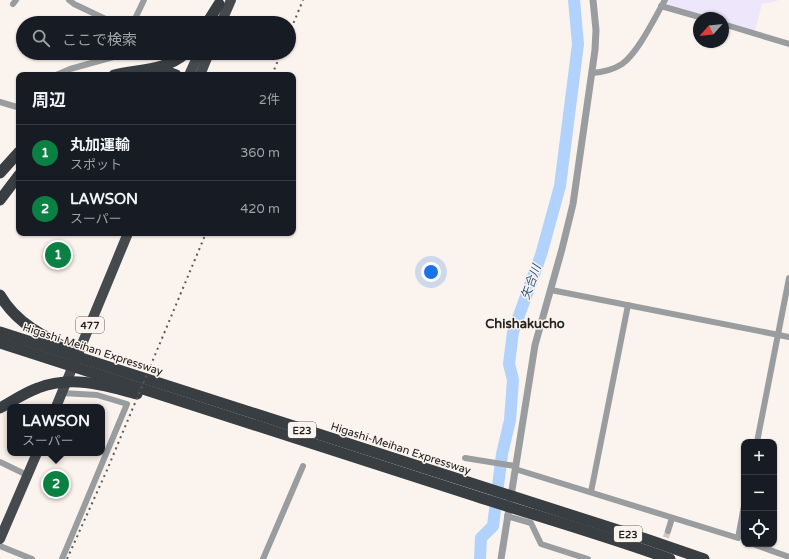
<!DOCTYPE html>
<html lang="ja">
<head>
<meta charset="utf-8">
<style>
	:root { --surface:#171b24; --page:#20242c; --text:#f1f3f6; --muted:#9ea1a6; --line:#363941; --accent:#0b8043 }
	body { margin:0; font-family:"Varela Round","Noto Sans JP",sans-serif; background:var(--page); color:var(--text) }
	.controls { position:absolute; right:12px; bottom:12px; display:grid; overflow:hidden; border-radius:8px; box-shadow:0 1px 3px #0004 }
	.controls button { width:36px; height:36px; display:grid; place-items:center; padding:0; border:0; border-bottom:1px solid var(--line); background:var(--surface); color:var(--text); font:20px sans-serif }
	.compass { position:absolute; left:693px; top:12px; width:36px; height:36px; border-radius:50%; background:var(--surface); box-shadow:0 1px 3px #0004; rotate:243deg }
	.you { position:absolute; left:431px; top:272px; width:14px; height:14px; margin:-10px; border:3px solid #fff; border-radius:50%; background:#1a73e8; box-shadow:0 0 0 6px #1a73e833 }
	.badge { display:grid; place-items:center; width:26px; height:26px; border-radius:50%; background:var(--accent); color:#fff; font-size:13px; font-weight:700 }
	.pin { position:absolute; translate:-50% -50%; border:2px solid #fff; box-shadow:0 1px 4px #0006 }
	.popup { position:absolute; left:7px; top:404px; width:98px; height:52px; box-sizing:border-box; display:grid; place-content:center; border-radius:8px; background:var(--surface); filter:drop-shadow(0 1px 3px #0005); font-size:13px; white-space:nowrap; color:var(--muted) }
	.popup b { font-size:15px; color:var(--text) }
	.popup::after { content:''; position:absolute; left:50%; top:100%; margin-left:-8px; border:8px solid transparent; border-top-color:var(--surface) }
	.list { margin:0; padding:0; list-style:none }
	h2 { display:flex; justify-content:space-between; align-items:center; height:52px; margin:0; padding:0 16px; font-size:17px }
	h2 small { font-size:13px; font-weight:400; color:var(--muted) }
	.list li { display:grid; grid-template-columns:26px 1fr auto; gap:12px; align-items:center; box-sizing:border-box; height:56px; padding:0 16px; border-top:1px solid var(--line) }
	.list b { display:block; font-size:15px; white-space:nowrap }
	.list p { margin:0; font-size:13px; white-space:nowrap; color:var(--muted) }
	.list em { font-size:13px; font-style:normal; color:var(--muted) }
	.icon { flex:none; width:22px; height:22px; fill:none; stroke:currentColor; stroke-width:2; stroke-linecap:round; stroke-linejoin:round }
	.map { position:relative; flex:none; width:789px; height:559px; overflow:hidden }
	.search { position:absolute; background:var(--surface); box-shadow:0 1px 3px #0004; left:16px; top:16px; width:280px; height:44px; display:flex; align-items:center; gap:10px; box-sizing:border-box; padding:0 14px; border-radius:22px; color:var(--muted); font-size:15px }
	.panel { position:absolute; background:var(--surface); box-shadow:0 1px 3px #0004; left:16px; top:72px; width:280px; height:164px; border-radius:8px }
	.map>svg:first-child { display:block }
	.education { fill:#eee7fc }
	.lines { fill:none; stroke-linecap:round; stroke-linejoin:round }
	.river { stroke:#b0d2fc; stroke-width:12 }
	.minor-tunnel { stroke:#d0c9c4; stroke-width:6; stroke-dasharray:6 3; stroke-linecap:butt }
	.minor { stroke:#9a9d9f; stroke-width:6 }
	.tertiary { stroke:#9a9d9f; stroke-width:7 }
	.trunk { stroke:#444a4e; stroke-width:10 }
	.motorway { stroke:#383e42; stroke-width:11 }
	.rail { stroke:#5d5955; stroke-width:2; stroke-dasharray:2 4; stroke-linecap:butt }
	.labels { text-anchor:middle; stroke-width:3; stroke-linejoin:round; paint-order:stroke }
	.shield { fill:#fbf3ed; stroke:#64615d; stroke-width:1 }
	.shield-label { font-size:10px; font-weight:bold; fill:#24221f }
	.street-label { font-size:11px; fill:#24221f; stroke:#fbf3ed }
	.water-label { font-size:12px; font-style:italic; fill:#29568a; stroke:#fbf3ed }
	.quarter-label { font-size:13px; font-weight:bold; fill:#24221f; stroke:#fbf3ed }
</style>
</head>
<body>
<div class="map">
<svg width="789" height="559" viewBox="0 0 789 559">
	<rect width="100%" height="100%" fill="#fbf3ed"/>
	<path class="education" d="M668 0H779L774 2 762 4 755 31 723 21V18H712L666 4Z"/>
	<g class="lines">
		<path class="river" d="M480 559 481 538 493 526 502 454 510 420 513 380 509 364 513 332 541 255 560 186 578 44 574 0"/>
		<path class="minor-tunnel" d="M663 546 668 531"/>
		<g class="minor">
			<path d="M69 0 74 4 114 23"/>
			<path d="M13 4 16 0"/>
			<path d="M661 6 703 18"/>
			<path d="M133 23 144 0"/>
			<path d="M723 24 789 44"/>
			<path d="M593 73C603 72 613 70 622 64 638 53 655 17 665 0"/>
			<path d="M56 75 70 69 117 56 119 53"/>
			<path d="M0 102 17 107 19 105"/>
			<path d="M551 290 789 337"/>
			<path d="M757 442 789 278"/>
			<path d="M465 458 515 466"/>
			<path d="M0 462 27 475"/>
			<path d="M515 469 738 538 744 506"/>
			<path d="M591 492 628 305"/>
			<path d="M507 516 531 523 541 544 588 559"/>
			<path d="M668 531 672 518"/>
			<path d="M753 544 789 557"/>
			<path d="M0 546 32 559"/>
			<path d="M62 559 127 404 97 395 62 393"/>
			<path d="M263 559 303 466"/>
		</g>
		<path class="tertiary" d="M501 559 535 345 562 249 573 204 595 50 596 30 593 0"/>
		<g class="trunk">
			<path d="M221 23 231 0"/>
			<path d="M189 75 199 53"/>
			<path d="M200 75 209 53"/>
			<path d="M56 407 128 233"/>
			<path d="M0 539 37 453"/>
		</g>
		<g class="motorway">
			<path d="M207 23 219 4"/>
			<path d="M156 69 165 71 176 75"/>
			<path d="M114 75C140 69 165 71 186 53"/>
			<path d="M0 173 19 152"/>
			<path d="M0 200 19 175"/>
			<path d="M0 295C16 323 45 338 73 349"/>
			<path d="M0 332 646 539 704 559"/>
			<path d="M0 343C158 394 317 445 475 496 540 517 606 536 670 559"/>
			<path d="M0 408C13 401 24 393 38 388 71 375 104 385 137 394"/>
		</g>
		<g class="rail">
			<path d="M289 34 303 0"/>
			<path d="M272 75 281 53"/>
			<path d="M67 559 107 470 206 233"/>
		</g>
	</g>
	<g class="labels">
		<g class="shield">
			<rect x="76" y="317" width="28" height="16" rx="3"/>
			<rect x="288" y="422" width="28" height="16" rx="3"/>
			<rect x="614" y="526" width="28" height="16" rx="3"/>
		</g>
		<g class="shield-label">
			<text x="90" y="329">477</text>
			<text x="302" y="434">E23</text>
			<text x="628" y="538">E23</text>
		</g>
		<g class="street-label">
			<text transform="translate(93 349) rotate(18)" y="4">Higashi-Meihan Expressway</text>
			<text transform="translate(401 448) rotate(18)" y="4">Higashi-Meihan Expressway</text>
		</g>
		<g class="water-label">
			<text transform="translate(531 282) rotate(-70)" y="4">矢合川</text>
		</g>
		<g class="quarter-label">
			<text x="525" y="328">Chishakucho</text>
		</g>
	</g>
</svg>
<div class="controls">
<button>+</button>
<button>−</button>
<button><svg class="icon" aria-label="locate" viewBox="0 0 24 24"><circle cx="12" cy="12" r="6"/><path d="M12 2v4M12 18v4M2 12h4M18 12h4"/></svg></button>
</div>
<svg class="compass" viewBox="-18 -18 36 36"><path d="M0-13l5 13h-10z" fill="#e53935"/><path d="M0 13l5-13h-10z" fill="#9ea1a6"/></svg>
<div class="you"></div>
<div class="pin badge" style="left:58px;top:255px">1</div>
<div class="pin badge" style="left:56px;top:484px">2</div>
<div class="popup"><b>LAWSON</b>スーパー</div>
<div class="search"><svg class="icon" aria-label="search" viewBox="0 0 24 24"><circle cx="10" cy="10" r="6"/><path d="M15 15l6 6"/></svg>ここで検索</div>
<section class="panel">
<h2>周辺<small>2件</small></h2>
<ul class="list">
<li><span class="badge">1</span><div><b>丸加運輸</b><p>スポット</p></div><em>360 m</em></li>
<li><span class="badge">2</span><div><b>LAWSON</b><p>スーパー</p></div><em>420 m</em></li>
</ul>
</section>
</div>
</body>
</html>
